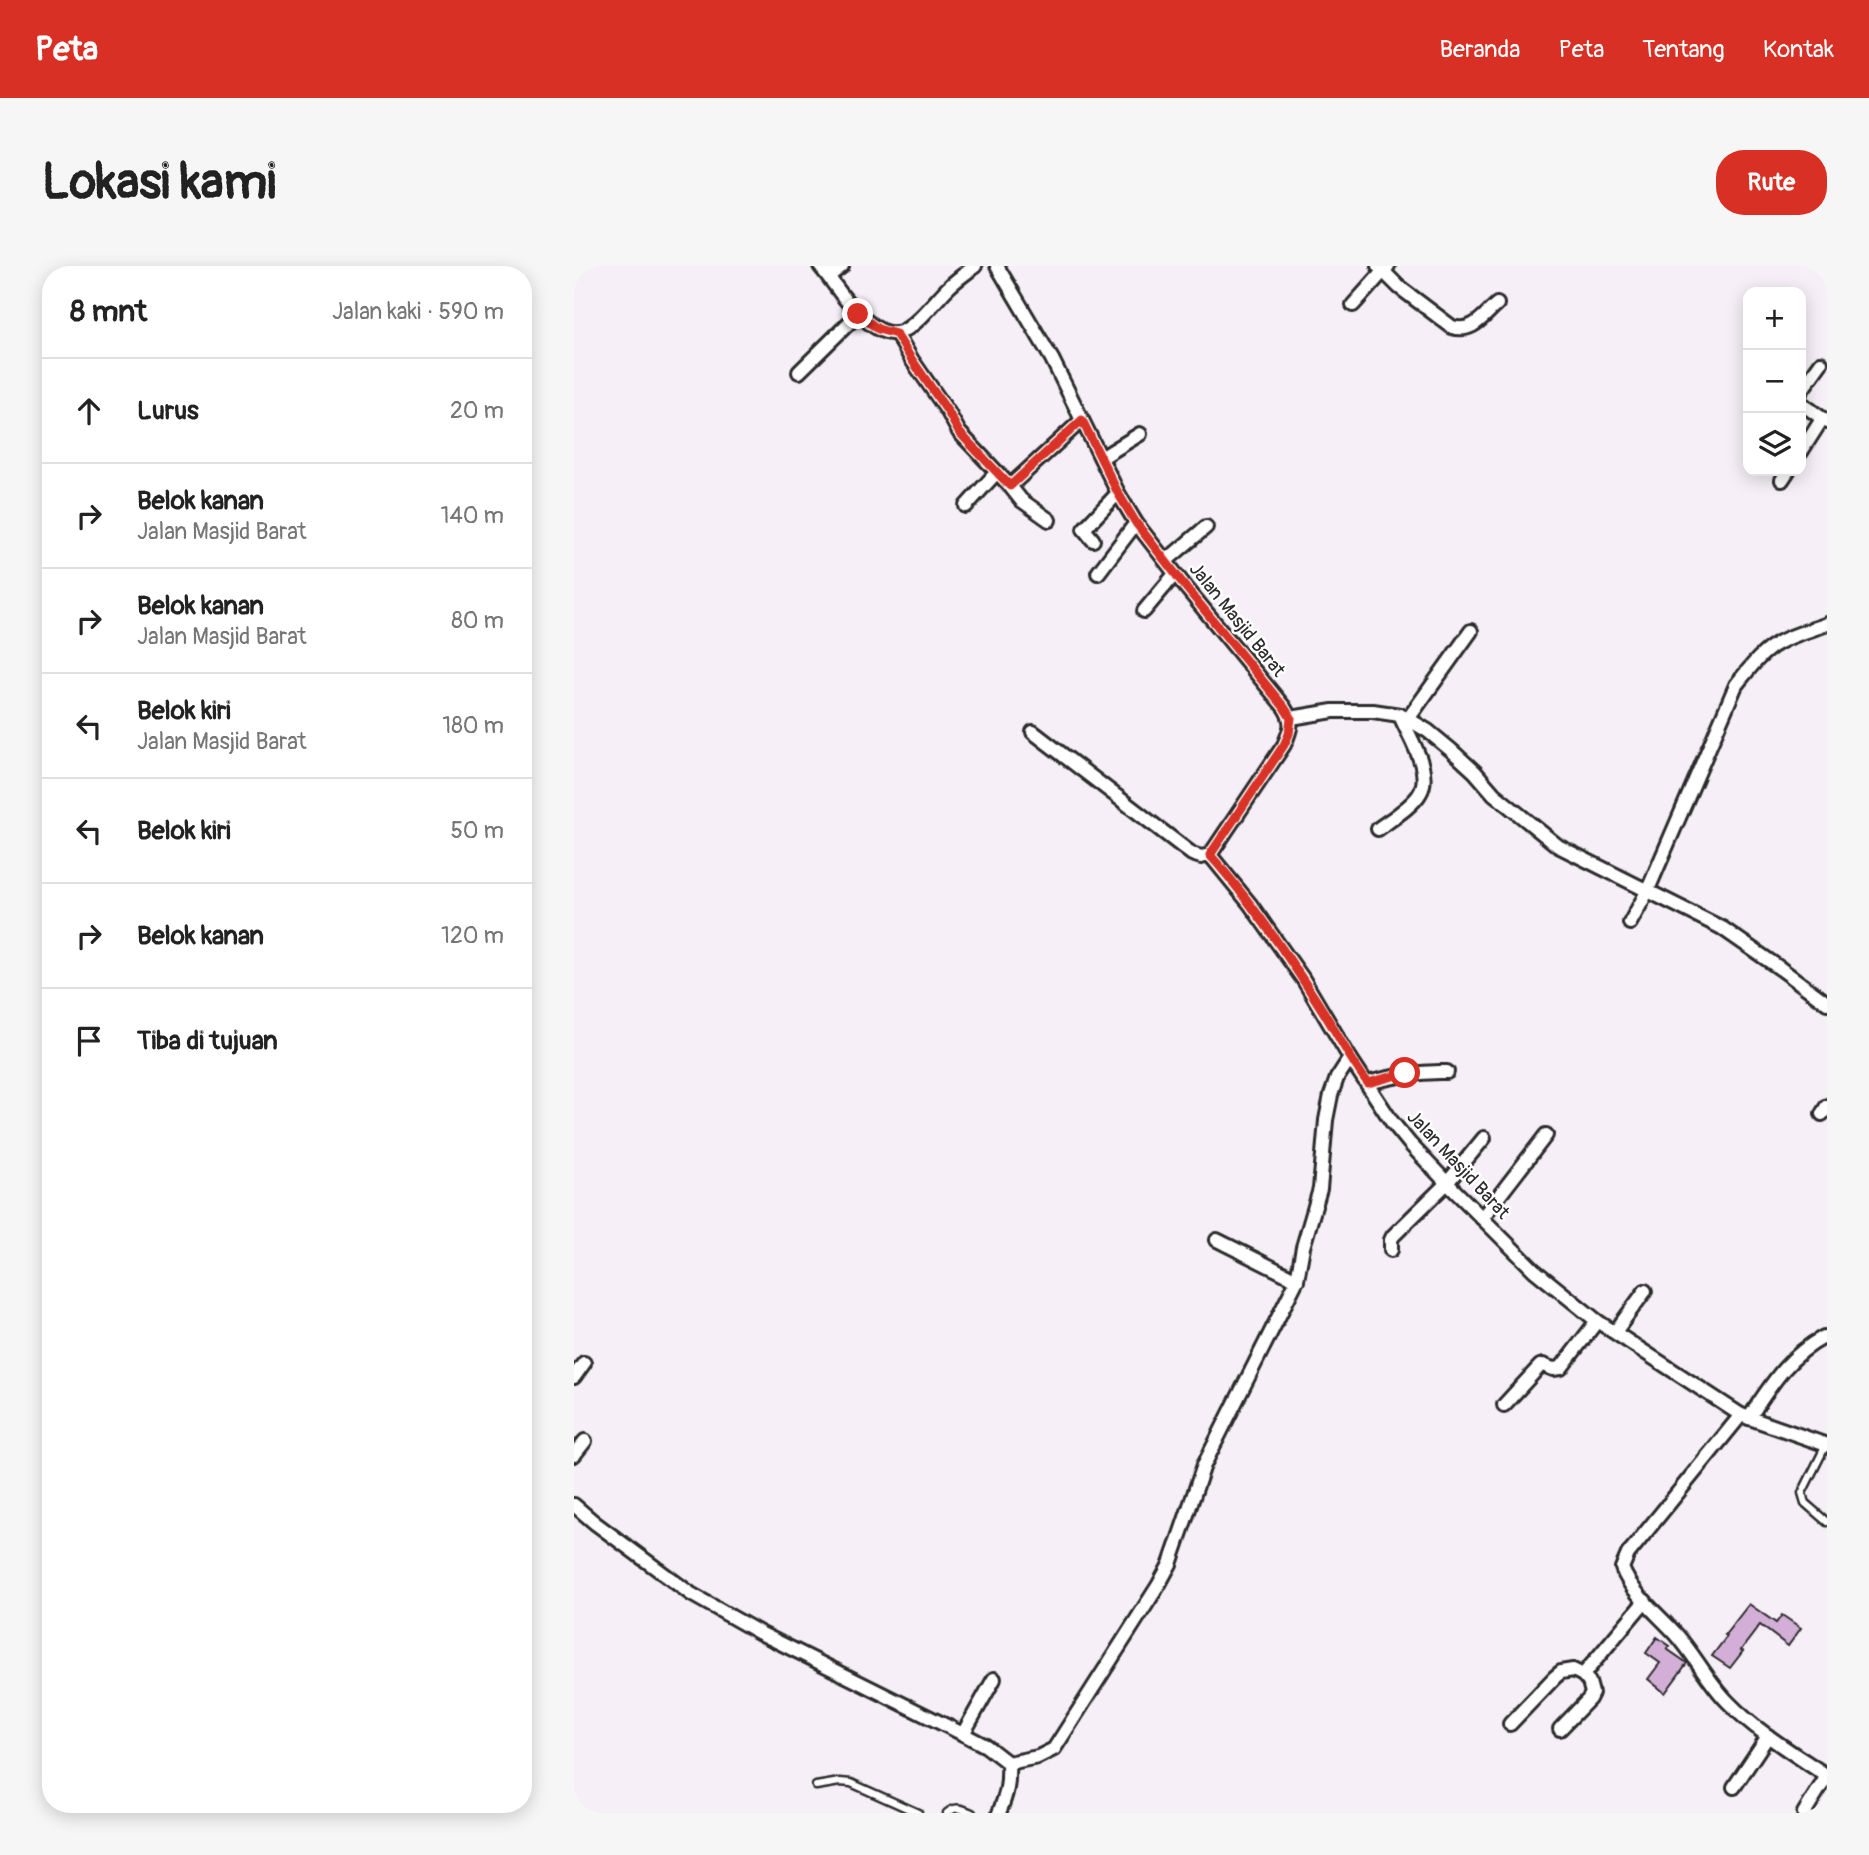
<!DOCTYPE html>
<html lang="id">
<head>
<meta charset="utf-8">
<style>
	:root { --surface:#fff; --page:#f6f6f6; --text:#222; --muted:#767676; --line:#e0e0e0; --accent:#d93025 }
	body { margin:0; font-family:Pangolin,sans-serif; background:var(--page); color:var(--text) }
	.controls { position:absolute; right:21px; top:21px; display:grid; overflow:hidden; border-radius:14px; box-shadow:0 4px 18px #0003 }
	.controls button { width:63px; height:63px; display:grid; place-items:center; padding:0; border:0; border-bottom:2px solid var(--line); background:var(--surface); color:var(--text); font:35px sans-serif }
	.stop { position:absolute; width:21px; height:21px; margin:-16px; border:5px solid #d93025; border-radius:50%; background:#fff }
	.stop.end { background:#d93025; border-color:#fff; box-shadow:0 2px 7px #0008 }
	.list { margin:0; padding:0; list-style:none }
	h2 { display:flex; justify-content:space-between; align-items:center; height:91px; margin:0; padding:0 28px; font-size:30px }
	h2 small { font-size:23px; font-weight:400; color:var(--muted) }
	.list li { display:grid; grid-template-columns:46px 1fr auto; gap:21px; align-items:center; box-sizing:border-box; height:105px; padding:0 28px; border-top:2px solid var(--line) }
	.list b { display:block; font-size:26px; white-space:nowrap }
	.list p { margin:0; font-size:23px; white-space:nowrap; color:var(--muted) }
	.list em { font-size:23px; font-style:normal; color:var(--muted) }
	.icon { flex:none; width:38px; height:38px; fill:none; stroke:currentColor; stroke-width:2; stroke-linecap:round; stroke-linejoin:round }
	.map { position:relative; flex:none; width:1253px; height:1547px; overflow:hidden; border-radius:28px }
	header { display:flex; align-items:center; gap:42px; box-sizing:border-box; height:98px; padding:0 35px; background:var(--accent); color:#fff }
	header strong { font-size:33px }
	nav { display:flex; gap:38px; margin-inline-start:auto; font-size:24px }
	.intro { display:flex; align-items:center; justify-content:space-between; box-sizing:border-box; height:168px; padding:0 42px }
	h1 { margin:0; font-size:49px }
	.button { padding:18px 32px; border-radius:28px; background:var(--accent); color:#fff; font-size:24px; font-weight:700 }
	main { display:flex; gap:42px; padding:0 42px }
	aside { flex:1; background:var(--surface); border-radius:28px; box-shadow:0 4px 18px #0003 }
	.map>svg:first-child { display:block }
	.building { fill:#d3afd8; stroke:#2b2b2b; stroke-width:2 }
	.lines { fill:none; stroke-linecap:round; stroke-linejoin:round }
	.service-casing { stroke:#2b2b2b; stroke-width:11 }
	.minor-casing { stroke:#2b2b2b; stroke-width:18 }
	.service { stroke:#fff; stroke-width:6 }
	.minor { stroke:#fff; stroke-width:12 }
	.route { stroke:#d93025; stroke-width:9 }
	.labels { text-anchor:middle; stroke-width:5; stroke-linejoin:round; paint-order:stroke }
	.street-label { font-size:19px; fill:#2b2b2b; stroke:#fff }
</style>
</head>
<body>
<header>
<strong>Peta</strong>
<nav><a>Beranda</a><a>Peta</a><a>Tentang</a><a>Kontak</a></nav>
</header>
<div class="intro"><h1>Lokasi kami</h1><a class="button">Rute</a></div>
<main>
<aside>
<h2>8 mnt<small>Jalan kaki · 590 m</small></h2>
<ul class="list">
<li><svg class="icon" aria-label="ahead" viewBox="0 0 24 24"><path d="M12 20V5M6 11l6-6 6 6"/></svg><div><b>Lurus</b></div><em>20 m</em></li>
<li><svg class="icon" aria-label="right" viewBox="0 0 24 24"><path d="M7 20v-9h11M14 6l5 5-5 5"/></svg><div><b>Belok kanan</b><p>Jalan Masjid Barat</p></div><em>140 m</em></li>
<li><svg class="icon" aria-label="right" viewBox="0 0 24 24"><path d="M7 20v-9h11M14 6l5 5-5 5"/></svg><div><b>Belok kanan</b><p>Jalan Masjid Barat</p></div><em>80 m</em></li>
<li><svg class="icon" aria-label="left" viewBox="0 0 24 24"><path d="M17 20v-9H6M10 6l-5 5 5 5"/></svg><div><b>Belok kiri</b><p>Jalan Masjid Barat</p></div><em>180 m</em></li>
<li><svg class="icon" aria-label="left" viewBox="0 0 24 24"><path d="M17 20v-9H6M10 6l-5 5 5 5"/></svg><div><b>Belok kiri</b></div><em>50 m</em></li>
<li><svg class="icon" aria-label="right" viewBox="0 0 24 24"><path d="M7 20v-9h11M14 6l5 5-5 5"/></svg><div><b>Belok kanan</b></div><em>120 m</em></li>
<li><svg class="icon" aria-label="arrive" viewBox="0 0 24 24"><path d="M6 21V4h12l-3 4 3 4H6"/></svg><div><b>Tiba di tujuan</b></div></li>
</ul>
</aside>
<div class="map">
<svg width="1253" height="1547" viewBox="0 0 1253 1547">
	<rect width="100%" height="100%" fill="#f6eff7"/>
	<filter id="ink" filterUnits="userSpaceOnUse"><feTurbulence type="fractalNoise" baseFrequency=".0143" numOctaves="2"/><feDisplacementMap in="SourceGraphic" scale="14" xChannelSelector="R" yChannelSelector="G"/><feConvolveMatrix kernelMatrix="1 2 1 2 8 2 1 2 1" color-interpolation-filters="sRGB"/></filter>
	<g filter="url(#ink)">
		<g class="building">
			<path d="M1175 1338 1202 1357 1208 1349 1227 1362 1214 1380 1186 1359 1167 1384 1169 1385 1156 1402 1138 1390 1153 1370 1151 1369Z"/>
			<path d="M1083 1371 1096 1380 1093 1383 1113 1397 1091 1427 1074 1413 1086 1397 1072 1387Z"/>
		</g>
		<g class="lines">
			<g class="service-casing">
				<g id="service">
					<path d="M1252 1179 1228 1227 1231 1237 1253 1256"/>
					<path d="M242 1520 266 1516 277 1517 344 1547"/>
					<path d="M373 1547C382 1539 389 1543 398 1547"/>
				</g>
			</g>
			<g class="minor-casing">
				<g id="minor">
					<path d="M246 0C259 15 269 34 284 47 293 56 308 69 322 67 339 66 362 33 375 21 383 13 392 7 401 0"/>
					<path d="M423 0 478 93 544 227 562 257 614 324 710 441C720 456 717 463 710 479L636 589 676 638 729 713 776 792 818 856 836 878 873 917 960 1004 1023 1055 1167 1149 1253 1179"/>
					<path d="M804 0 825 21 878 61C899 67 908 51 923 38"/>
					<path d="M255 10 268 0"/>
					<path d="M779 39 814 0"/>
					<path d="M322 67 338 94 374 146 385 166 436 220 508 154"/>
					<path d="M225 106 284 48"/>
					<path d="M1227 125 1247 97"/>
					<path d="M1227 137 1253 156"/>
					<path d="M1227 186 1248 153"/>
					<path d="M527 192 566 168"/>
					<path d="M1208 214 1214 205"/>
					<path d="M436 220 447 234 475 254"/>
					<path d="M392 240 422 207"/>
					<path d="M519 274 510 263 544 227"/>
					<path d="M592 295 632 261"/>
					<path d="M524 307 562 257"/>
					<path d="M570 345 601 308"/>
					<path d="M717 452 759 445H799L826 449 834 453 854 465 877 484 901 506 920 528 984 580 1148 662 1207 703 1253 737"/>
					<path d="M834 453 897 365"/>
					<path d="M459 466 618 588 627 591 636 589"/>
					<path d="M804 563C816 554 839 540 846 527 859 505 834 470 826 449"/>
					<path d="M1056 657 1073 626 1162 419C1175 403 1188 385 1206 376 1220 368 1238 364 1253 358"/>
					<path d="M794 817C821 810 845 805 873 806"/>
					<path d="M1248 848 1253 840"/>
					<path d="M908 952 972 869"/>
					<path d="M643 974 723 1014"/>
					<path d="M817 984V974L819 970 873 917 910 872"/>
					<path d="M1041 1066 1071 1025"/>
					<path d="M0 1111 10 1097"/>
					<path d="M930 1139 966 1100 969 1099 979 1103 987 1102 1023 1055"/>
					<path d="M1167 1149 1054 1288 1048 1302C1058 1328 1084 1348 1102 1368 1121 1389 1134 1416 1154 1436 1183 1466 1219 1487 1253 1510"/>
					<path d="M1175 1152C1197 1119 1214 1090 1250 1071"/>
					<path d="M0 1189 11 1175"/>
					<path d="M0 1239 21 1257 117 1328 186 1367 389 1468 412 1480 434 1497C435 1519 433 1527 425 1547"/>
					<path d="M936 1458 981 1411 987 1406 999 1404 1009 1409 1071 1335"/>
					<path d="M986 1463 1015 1433 1018 1427 1015 1416 1009 1409"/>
					<path d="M389 1468 420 1413"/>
					<path d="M434 1497 464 1491 480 1483 584 1320 596 1298 630 1199 723 1014 729 981 746 923 752 854 757 829 763 812 776 792"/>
					<path d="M1160 1521 1194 1470"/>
					<path d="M1230 1547 1253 1510"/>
				</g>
			</g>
			<use href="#service" class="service"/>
			<use href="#minor" class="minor"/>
		</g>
	</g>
	<g class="lines" filter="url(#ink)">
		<path class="route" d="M284 48 304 63 322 68 338 94 374 146 385 166 436 220 508 154 544 227 562 257 614 324 710 441 717 452 715 468 710 479 636 589C678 636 715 691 749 745 764 769 777 795 794 817L831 807"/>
	</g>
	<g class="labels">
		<g class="street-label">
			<text transform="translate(664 353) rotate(51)" y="7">Jalan Masjid Barat</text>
			<text transform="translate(885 898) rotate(47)" y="7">Jalan Masjid Barat</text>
		</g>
	</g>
</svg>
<div class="controls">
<button>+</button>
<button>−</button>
<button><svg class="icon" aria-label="layers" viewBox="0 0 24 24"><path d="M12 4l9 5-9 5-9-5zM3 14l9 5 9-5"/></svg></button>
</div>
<div class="stop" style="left:831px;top:807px"></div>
<div class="stop end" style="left:284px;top:48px"></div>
</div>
</main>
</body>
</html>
